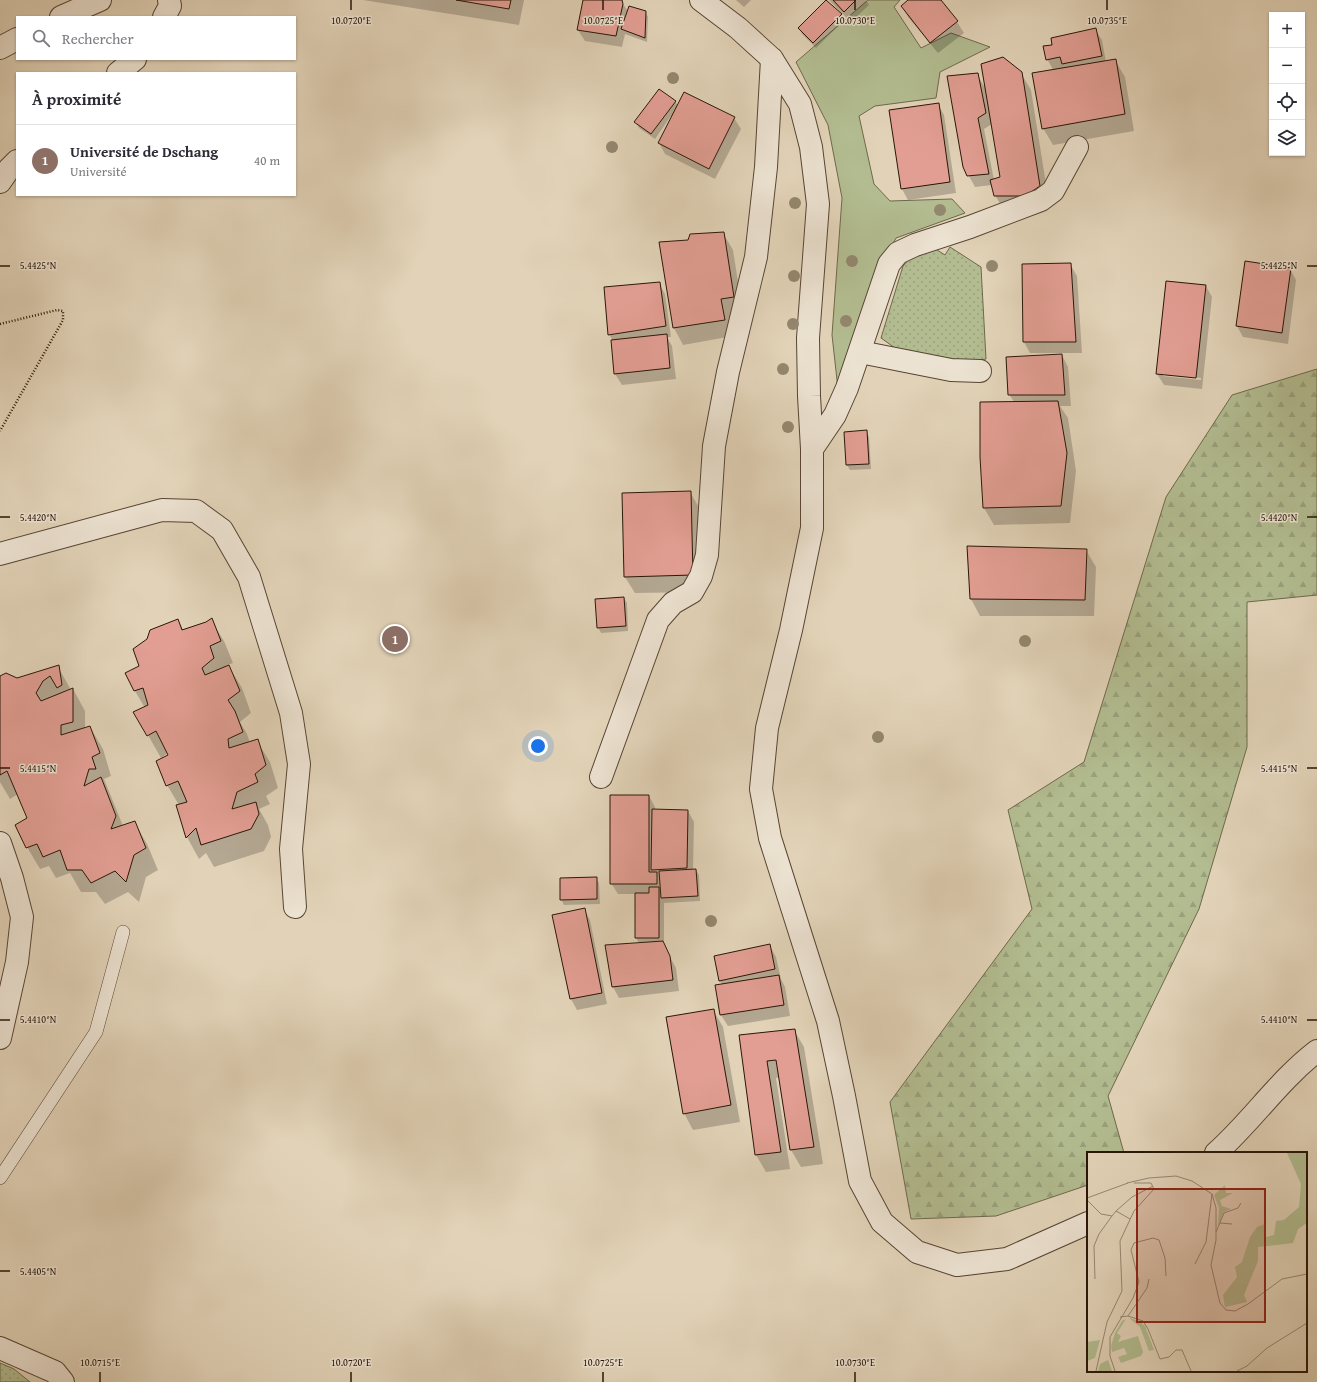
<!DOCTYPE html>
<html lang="fr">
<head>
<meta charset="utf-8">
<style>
	:root { --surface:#fff; --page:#f2f2f3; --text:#2b2b33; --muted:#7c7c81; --line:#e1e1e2; --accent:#8f2418 }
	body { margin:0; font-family:"Gentium Book Plus",serif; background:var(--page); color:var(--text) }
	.controls { position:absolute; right:12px; top:12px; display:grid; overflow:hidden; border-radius:0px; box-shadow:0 1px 3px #0004 }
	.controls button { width:36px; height:36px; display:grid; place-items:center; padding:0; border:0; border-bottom:1px solid var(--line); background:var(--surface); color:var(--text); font:20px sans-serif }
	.you { position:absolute; left:538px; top:746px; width:14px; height:14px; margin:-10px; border:3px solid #fff; border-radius:50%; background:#1a73e8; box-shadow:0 0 0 6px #1a73e833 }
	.badge { display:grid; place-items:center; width:26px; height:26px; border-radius:50%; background:var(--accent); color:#fff; font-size:13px; font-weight:700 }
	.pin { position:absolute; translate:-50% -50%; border:2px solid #fff; box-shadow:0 1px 4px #0006 }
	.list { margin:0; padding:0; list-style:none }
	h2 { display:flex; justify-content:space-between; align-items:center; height:52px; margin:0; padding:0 16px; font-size:17px }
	h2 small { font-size:13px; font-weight:400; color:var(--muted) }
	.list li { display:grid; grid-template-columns:26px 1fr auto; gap:12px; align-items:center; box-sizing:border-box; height:72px; padding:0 16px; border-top:1px solid var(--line) }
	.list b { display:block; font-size:15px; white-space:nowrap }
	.list p { margin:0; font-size:13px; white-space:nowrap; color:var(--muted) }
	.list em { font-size:13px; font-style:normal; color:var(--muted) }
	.icon { flex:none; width:22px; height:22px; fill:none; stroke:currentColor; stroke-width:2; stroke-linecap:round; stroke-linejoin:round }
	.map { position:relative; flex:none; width:1317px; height:1382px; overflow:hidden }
	.search { position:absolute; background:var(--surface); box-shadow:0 1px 3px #0004; left:16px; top:16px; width:280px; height:44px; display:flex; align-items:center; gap:10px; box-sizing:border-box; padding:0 14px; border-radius:0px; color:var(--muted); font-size:15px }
	.panel { position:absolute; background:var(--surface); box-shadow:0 1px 3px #0004; left:16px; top:72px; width:280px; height:124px; border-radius:0px }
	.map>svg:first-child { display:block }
	.grass { fill:#b2bc90; stroke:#6e694c }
	.forest { fill:url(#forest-firs); stroke:#6e694c }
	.park { fill:url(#park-dots); stroke:#6e694c }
	.shadow { fill:#0003; fill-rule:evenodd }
	.building { fill:#e29e93; stroke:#291608 }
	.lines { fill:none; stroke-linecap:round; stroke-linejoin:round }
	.service-casing { stroke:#574534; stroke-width:14 }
	.minor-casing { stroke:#574534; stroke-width:24 }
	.tertiary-casing { stroke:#574534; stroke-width:24 }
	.path { stroke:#291608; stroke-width:2.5; stroke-dasharray:1 2; stroke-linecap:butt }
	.service { stroke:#ece2d1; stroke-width:13 }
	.minor { stroke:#ece2d1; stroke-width:22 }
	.tertiary { stroke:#ece2d1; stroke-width:22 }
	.tree { fill:#93876e }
	.ticks { fill:none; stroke:#291608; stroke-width:1.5 }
	.inset-road { fill:none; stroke:#988772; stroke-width:1 }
	.view { fill:#8f2418; fill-opacity:0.15; stroke:#8f2418; stroke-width:2 }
	.inset-edge { fill:none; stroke:#291608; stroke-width:2 }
	.ticks-label { font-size:10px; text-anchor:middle; fill:#291608; stroke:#ece2d1; stroke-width:3; stroke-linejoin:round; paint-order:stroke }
</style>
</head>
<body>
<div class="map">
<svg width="1317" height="1382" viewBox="0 0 1317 1382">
	<defs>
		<pattern id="forest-firs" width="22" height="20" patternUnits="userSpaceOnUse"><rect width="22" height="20" fill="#b2bc90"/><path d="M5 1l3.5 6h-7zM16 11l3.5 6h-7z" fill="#99a17b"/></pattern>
		<pattern id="park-dots" width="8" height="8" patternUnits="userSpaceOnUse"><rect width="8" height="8" fill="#b2bc90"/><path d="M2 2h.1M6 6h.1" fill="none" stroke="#99a17b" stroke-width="1.8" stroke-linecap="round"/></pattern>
	</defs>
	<rect width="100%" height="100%" fill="#e2d3b8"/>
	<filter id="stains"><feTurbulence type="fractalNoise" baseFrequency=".005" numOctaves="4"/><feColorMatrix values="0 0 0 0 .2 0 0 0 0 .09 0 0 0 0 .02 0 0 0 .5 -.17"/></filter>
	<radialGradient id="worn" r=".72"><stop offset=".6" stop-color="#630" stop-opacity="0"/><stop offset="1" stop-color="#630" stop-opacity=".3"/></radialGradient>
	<path class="grass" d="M868 0H900L894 7 921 48 951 33 990 47 940 72 936 98 875 106 859 116 874 184 890 201 952 199 965 213 896 238 879 270 838 389 832 335 842 198 828 125 796 62Z"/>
	<path class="forest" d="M1317 369V595L1247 602V747L1199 909 1108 1096 1124 1153H1088V1185L996 1216 911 1219 890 1102 1032 909 1008 810 1084 762 1166 497 1232 395Z"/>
	<g class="park">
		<path d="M950 247 981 267 986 359 952 365 895 348 881 338 903 266 910 258 934 248 945 255Z"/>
		<path d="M0 1363 14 1369 30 1382H0Z"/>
	</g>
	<g class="shadow">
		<path d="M363 0H524L519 25Z"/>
		<path d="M584 0H620L628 11H645L648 17 647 42 625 34 622 47 585 41 578 30Z"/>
		<path d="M736 0H751L744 7Z"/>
		<path d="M829 0H866L869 5 851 22Z"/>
		<path d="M910 0H940L957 22 964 33 938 53 908 17 902 6Z"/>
		<path d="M841 15 844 20 816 48 802 34 799 28Z"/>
		<path d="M1095 29 1102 40 1106 62 1115 60 1125 77 1134 131 1053 145 1043 128 1054 71 1047 59 1054 46Z"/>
		<path d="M1021 73 1031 90 1049 203 1005 212 995 195 992 185 975 187 964 167 977 75 986 89ZM992 124 1001 178 994 180 984 129Z"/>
		<path d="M675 101 678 106 734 118 741 129 715 179 665 154 659 143 672 117 671 116 655 139 639 128 636 122Z"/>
		<path d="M938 104 944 115 956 193 908 200 902 189Z"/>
		<path d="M723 233 733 250 743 314 733 336 683 345 674 328 689 241Z"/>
		<path d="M1070 264 1077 276 1082 353H1030L1024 342 1023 265Z"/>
		<path d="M1290 269 1296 280 1288 344 1243 337 1237 326Z"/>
		<path d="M1167 282 1206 286 1212 297 1202 389 1164 385 1157 374ZM1163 374 1201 378V380L1163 376Z"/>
		<path d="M659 283 665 294 671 337H667L672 346 676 379 622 385 615 374 613 341 609 334Z"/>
		<path d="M1062 355 1068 367 1071 406H1060L1068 418 1076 471 1070 523 994 525 984 508 1014 402 1009 394Z"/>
		<path d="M866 431 869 437 871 469 850 470 847 465Z"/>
		<path d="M690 492 700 509 702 592 635 593 625 577Z"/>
		<path d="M1086 550 1096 567 1094 616H980L971 599Z"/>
		<path d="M624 598 627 603 628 631 601 633 598 627Z"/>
		<path d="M178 620 184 631 207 623 211 620 224 641 233 663 228 665 242 688 251 713 240 722 247 734 250 743 257 741 270 762 278 788 266 796 270 804 259 809 268 825 271 837 264 851 214 867 206 853 199 859 187 837 177 806 179 805 167 785 169 755 168 753 161 758 135 712 145 708 135 691 141 667Z"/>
		<path d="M58 667 71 690 73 689 85 711V728L90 727 103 749 111 776 104 779 123 826 134 822 147 844 158 870 146 877 139 902 128 892 105 904 96 892H81L70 873 56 878 49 866 40 869 27 847 29 819 18 794 10 799 0 782V677L17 679Z"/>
		<path d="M649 796 655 807V810L688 811 694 822 693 870H696L699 875 700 901 664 903V946L676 968 679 991 619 998 613 987 639 943 636 938V894H618L611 883Z"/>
		<path d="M596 878 599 883 600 904 564 905 561 899Z"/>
		<path d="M584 909 590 920 607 1004 577 1010 571 999Z"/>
		<path d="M770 946 776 957 781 979 785 987 790 1016 728 1026 721 1015 717 986 722 985 720 981Z"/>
		<path d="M713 1010 723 1027 740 1122 693 1130 684 1113Z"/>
		<path d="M794 1030 804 1047 823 1164 801 1167 791 1150 780 1077 776 1078 790 1169 766 1172 756 1155 740 1036Z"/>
	</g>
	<g class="building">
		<path d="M456 0H511L509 9Z"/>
		<path d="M583 0H622L623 4 616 36 577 30Z"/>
		<path d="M826 0 842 14 813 43 798 28Z"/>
		<path d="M833 0H856L844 12Z"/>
		<path d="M908 0H941L958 21 930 43 901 6Z"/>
		<path d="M629 6 646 11 645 38 621 29Z"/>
		<path d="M1096 28 1102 56 1062 64 1060 57 1046 60 1043 46 1052 45 1051 38Z"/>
		<path d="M1003 57 1022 72 1040 186 1025 196H994L990 180 1000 177 981 64Z"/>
		<path d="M1116 59 1125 114 1042 129 1032 73Z"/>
		<path d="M978 73 986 113 978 118 989 174 967 176 963 167 947 76Z"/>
		<path d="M659 89 676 101 651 134 634 122Z"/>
		<path d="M684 92 735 117 709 169 658 143Z"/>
		<path d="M939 103 950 182 901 189 889 110Z"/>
		<path d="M724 232 734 297 721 299 725 320 673 328 659 242 688 240 690 234Z"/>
		<path d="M1245 261 1291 268 1282 333 1236 326Z"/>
		<path d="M1071 263 1076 342H1023L1022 264Z"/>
		<path d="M1166 281 1206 285 1196 378 1156 374Z"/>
		<path d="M660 282 666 326 608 335 604 287Z"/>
		<path d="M667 334 670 368 614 374 611 340Z"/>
		<path d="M1062 354 1065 395H1008L1006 357Z"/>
		<path d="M1058 401 1067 453 1061 506 983 508 980 457V402Z"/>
		<path d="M867 430 869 464 846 465 844 432Z"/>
		<path d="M691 491 693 575 624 577 622 493Z"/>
		<path d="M967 546 1087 549 1085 600 970 599Z"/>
		<path d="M624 597 626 626 597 628 595 599Z"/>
		<path d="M212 618 221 641 210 646 214 658 202 668 205 675 229 665 240 691 228 700 235 711 243 732 228 739 229 748 258 739 266 765 255 774 258 782 237 792 232 809 256 802 259 814 251 829 201 845 196 828 186 838 176 805 187 802 178 781 166 786 156 761 168 755 156 731 147 736 133 712 148 705 143 688 134 691 125 673 139 666 133 649 147 639 150 630 178 619 182 630 206 622Z"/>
		<path d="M59 665 62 685 57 688 50 676 43 681 36 693 41 701 73 688V722L61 725V735L90 726 100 753 92 757 96 769H89L84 786 101 777 116 816 111 829 135 821 146 848 134 855 126 882 115 871 91 883 82 870H67L60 850 43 857 37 844 26 848 15 825 27 818 7 771 0 775V676L6 673 17 678Z"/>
		<path d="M610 795H649V872H657V884H610Z"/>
		<path d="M652 809 688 810 687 868 651 870Z"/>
		<path d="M696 869 698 896 661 898 659 871Z"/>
		<path d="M597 877V899L560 900V878Z"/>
		<path d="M649 887H659V938H635V893H649Z"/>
		<path d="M585 908 602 993 570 999 552 915Z"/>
		<path d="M663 941 670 956 673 980 612 987 605 945Z"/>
		<path d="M770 944 775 969 719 981 714 956Z"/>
		<path d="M779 975 784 1005 720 1015 715 985Z"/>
		<path d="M714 1009 731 1105 683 1114 666 1017Z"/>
		<path d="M795 1029 814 1147 790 1150 776 1060 767 1061 781 1152 755 1155 739 1035Z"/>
	</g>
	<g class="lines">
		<g class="service-casing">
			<path id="service" d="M0 1178 96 1032 123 932"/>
		</g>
		<g class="minor-casing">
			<g id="minor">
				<path d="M701 0 738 28 772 59 800 104 811 147 818 204 808 338 809 396 812 449V528L791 630 767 728 761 789 770 838 828 1021 844 1096 860 1181 882 1222 917 1252 957 1265 1007 1259 1088 1223"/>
				<path d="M61 17 100 0"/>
				<path d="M0 48 17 39"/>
				<path d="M860 352 951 370 980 371"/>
				<path d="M812 449 835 415 847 388 889 264 898 253 915 245 970 227 1041 200 1053 191 1077 147"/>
				<path d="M0 554 162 510 196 511 222 530 249 577 291 713 299 764 291 849 295 907"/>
				<path d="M601 777 658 620 673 603 692 592 701 576 707 555 714 446 728 372 756 257 766 167 772 59"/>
				<path d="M0 843 12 878 22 917 17 962 0 1038"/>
				<path d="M1216 1153C1252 1121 1279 1080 1317 1051"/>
				<path d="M0 1348 55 1372 63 1382"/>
			</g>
		</g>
		<g class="tertiary-casing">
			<g id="tertiary">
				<path d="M164 17 170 6 169 0"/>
				<path d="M118 73 135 59"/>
				<path d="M0 182 9 169 17 161"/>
			</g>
		</g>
		<path class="path" d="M0 324 57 310 63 311V320L0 431"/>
		<use href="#service" class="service"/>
		<use href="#minor" class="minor"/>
		<use href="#tertiary" class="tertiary"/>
	</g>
	<g class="tree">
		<circle cx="673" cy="78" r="6"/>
		<circle cx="612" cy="147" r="6"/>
		<circle cx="795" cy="203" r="6"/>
		<circle cx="940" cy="210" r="6"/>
		<circle cx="852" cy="261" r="6"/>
		<circle cx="992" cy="266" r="6"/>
		<circle cx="794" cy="276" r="6"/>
		<circle cx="846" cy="321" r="6"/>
		<circle cx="793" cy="324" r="6"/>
		<circle cx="783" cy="369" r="6"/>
		<circle cx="788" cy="427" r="6"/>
		<circle cx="1025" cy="641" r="6"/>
		<circle cx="878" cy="737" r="6"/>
		<circle cx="711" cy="921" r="6"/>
	</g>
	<path class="ticks" d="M351 0V10M603 0V10M855 0V10M1107 0V10M0 266H10M1307 266H1317M0 517H10M1307 517H1317M0 768H10M1307 768H1317M0 1020H10M1307 1020H1317M0 1271H10M100 1372V1382M351 1372V1382M603 1372V1382M855 1372V1382"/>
	<g transform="translate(1087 1152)">
		<rect width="220" height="220" fill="#e2d3b8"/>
		<path d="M138 33 139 41H146L133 48 135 54 144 57 137 60 131 74 132 56 127 43ZM13 188 8 206 0 209V190ZM21 208 25 219H11L13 212Z" fill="#b2bc90"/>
		<path d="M200 1H220V71L211 77 206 91 171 95V109L157 143 160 150 138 155 136 143 150 125 148 115 155 110 163 85 170 75 178 72 179 85 187 83 189 69 197 68 212 55 214 32Z" fill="#b2bc90"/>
		<path d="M42 166 52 169 58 174 67 198 62 199 53 175ZM39 167 30 181 34 184 31 190 51 184 56 200 54 204 34 211 31 205 40 202 37 196 25 200 24 194 28 181 35 169Z" fill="#b2bc90"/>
		<path class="inset-road" d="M40 31 62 26 89 24 105 29 125 42 129 56V88L124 113 133 151 139 158 148 159 161 152 195 127 220 122M0 46 41 31M0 48 14 62 25 64 29 59 43 67M29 59 45 45 66 34M133 71 145 72M129 80 137 61 151 56 154 51M108 112 119 90 125 42M8 127 7 94 12 82 25 64M41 164 60 136 62 127M33 165 41 164 56 169 61 177 73 207 82 205 89 198H95L104 219M9 219 20 170 35 139 33 89 47 59 67 37 64 31H47M28 219 23 204V185L46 146 52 130 44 98 47 91 66 86 72 88 78 106 79 124M150 219 160 214 180 196 220 171"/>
		<path class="view" d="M50 37H178V170H50Z"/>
		<rect width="220" height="220" class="inset-edge"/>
	</g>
	<g class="ticks-label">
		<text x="351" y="24">10.0720°E</text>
		<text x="603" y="24">10.0725°E</text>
		<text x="855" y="24">10.0730°E</text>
		<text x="1107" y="24">10.0735°E</text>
		<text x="38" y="269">5.4425°N</text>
		<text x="1279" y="269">5.4425°N</text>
		<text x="38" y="521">5.4420°N</text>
		<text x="1279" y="521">5.4420°N</text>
		<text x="38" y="772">5.4415°N</text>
		<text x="1279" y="772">5.4415°N</text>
		<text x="38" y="1023">5.4410°N</text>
		<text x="1279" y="1023">5.4410°N</text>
		<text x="38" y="1275">5.4405°N</text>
		<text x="100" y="1366">10.0715°E</text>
		<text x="351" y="1366">10.0720°E</text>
		<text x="603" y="1366">10.0725°E</text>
		<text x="855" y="1366">10.0730°E</text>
	</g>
	<rect width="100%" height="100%" filter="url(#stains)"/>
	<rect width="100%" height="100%" fill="url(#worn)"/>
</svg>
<div class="controls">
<button>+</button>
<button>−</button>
<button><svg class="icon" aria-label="locate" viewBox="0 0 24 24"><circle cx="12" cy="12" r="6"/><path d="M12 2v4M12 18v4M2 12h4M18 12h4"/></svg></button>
<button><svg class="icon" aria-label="layers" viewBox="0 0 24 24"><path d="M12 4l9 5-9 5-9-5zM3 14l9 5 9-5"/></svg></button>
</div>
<div class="you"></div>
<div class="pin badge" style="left:395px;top:639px;background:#8d6e63">1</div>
<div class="search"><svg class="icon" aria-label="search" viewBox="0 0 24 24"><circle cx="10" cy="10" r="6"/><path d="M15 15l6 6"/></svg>Rechercher</div>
<section class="panel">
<h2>À proximité<small></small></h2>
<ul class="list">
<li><span class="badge" style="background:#8d6e63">1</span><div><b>Université de Dschang</b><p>Université</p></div><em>40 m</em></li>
</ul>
</section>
</div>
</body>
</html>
